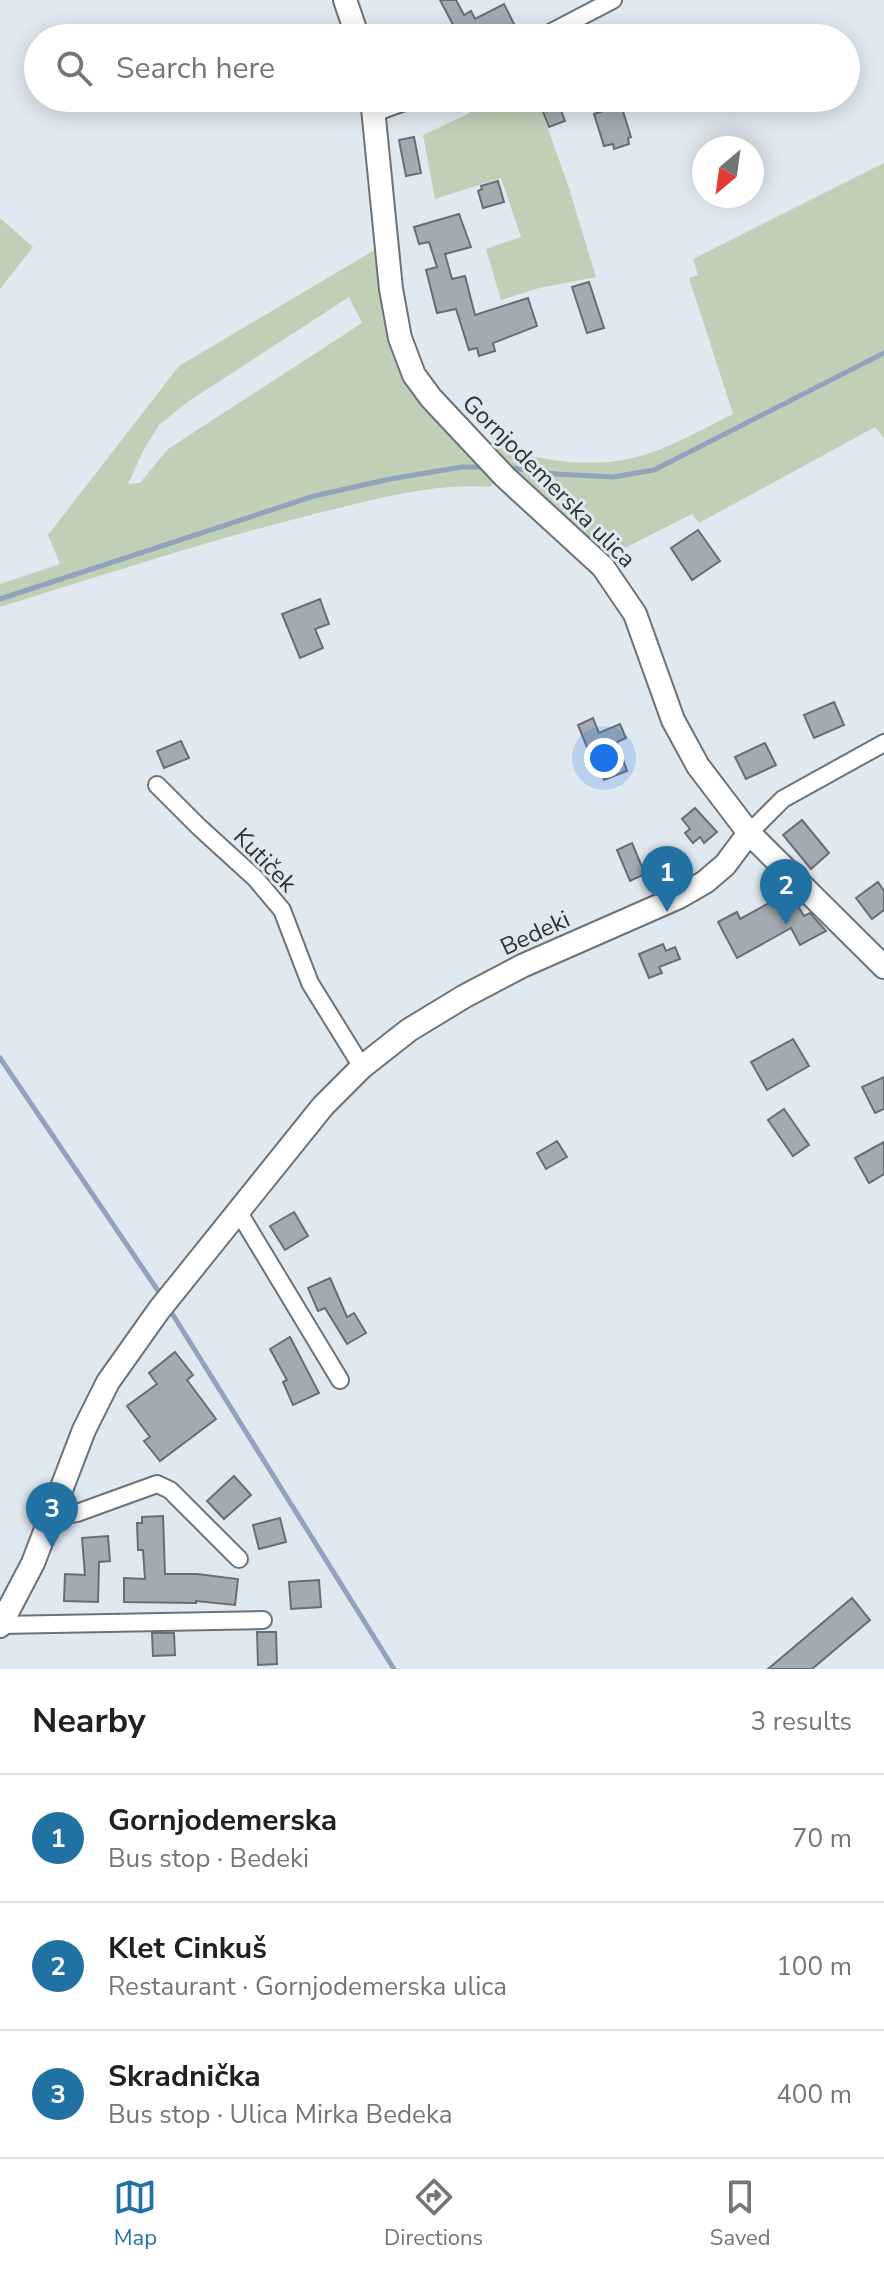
<!DOCTYPE html>
<html lang="en">
<head>
<meta charset="utf-8">
<style>
	:root { --surface:#fff; --page:#f2f2f2; --text:#202124; --muted:#757577; --line:#e0e0e0; --accent:#2172a3 }
	body { margin:0; font-family:"Nunito Sans",sans-serif; background:var(--page); color:var(--text) }
	.compass { position:absolute; left:692px; top:136px; width:72px; height:72px; border-radius:50%; background:var(--surface); box-shadow:0 4px 20px #0003; rotate:209deg }
	.you { position:absolute; left:604px; top:758px; width:28px; height:28px; margin:-20px; border:6px solid #fff; border-radius:50%; background:#1a73e8; box-shadow:0 0 0 12px #1a73e833 }
	.badge { display:grid; place-items:center; width:52px; height:52px; border-radius:50%; background:var(--accent); color:#fff; font-size:26px; font-weight:700 }
	.pin { position:absolute; translate:-50% -66px; filter:drop-shadow(0 2px 4px #0008) }
	.pin::after { content:''; position:absolute; top:42px; width:28px; height:24px; background:inherit; clip-path:polygon(0 0,100% 0,50% 100%) }
	.list { margin:0; padding:0; list-style:none }
	h2 { display:flex; justify-content:space-between; align-items:center; height:104px; margin:0; padding:0 32px; font-size:34px }
	h2 small { font-size:26px; font-weight:400; color:var(--muted) }
	.list li { display:grid; grid-template-columns:52px 1fr auto; gap:24px; align-items:center; box-sizing:border-box; height:128px; padding:0 32px; border-top:2px solid var(--line) }
	.list b { display:block; font-size:30px; white-space:nowrap }
	.list p { margin:0; font-size:26px; white-space:nowrap; color:var(--muted) }
	.list em { font-size:26px; font-style:normal; color:var(--muted) }
	.icon { flex:none; width:44px; height:44px; fill:none; stroke:currentColor; stroke-width:2; stroke-linecap:round; stroke-linejoin:round }
	.map { position:relative; flex:none; width:884px; height:1669px; overflow:hidden }
	.search { position:absolute; background:var(--surface); box-shadow:0 4px 20px #0003; left:24px; right:24px; top:24px; height:88px; display:flex; align-items:center; gap:20px; box-sizing:border-box; padding:0 28px; border-radius:44px; color:var(--muted); font-size:30px }
	.sheet { height:488px; background:var(--surface) }
	nav { display:flex; justify-content:space-around; align-items:center; box-sizing:border-box; height:112px; border-top:2px solid var(--line); background:var(--surface); font-size:22px; color:var(--muted) }
	nav a { display:grid; justify-items:center; gap:4px }
	nav .on { color:var(--accent) }
	.map>svg:first-child { display:block }
	.green { fill:#bfd0b7; fill-rule:evenodd }
	.lines { fill:none; stroke-linecap:round; stroke-linejoin:round }
	.stream { stroke:#91a3bc; stroke-width:5 }
	.building { fill:#a3abb1; stroke:#676e74; stroke-width:2 }
	.street-casing { stroke:#6b7379; stroke-width:20 }
	.secondary-casing { stroke:#6b7379; stroke-width:26 }
	.street { stroke:#fff; stroke-width:16 }
	.secondary { stroke:#fff; stroke-width:22 }
	.labels { text-anchor:middle; stroke-width:6; stroke-linejoin:round; paint-order:stroke }
	.street-label { font-size:24px; fill:#323538; stroke:#e1e9f0 }
</style>
</head>
<body>
<div class="map">
<svg width="884" height="1669" viewBox="0 0 884 1669">
	<rect width="100%" height="100%" fill="#e1e9f0"/>
	<g class="green">
		<path d="M464 98H537L568 185 596 277 539 288 501 300 486 249 521 237 501 178 435 199 423 135 470 113Z"/>
		<path d="M884 163V438L875 427 699 523 692 514 607 557 603 551 511 474 487 446 497 436C513 454 528 456 552 460 632 471 664 449 733 414L689 278 698 275 693 259Z"/>
		<path d="M0 218 33 247 0 289Z"/>
		<path d="M378 248 429 411 497 478 490 487C433 483 377 499 322 512 213 539 107 574 0 607V584L60 564 48 535 179 366ZM349 297 362 323 168 449 140 483 128 484 144 449 159 425 189 401Z"/>
	</g>
	<g class="lines">
		<g class="stream">
			<path d="M506 467 556 474 613 477 654 470 884 353"/>
			<path d="M0 599 314 496 390 479 462 467H484"/>
			<path d="M0 1058 161 1295"/>
			<path d="M168 1307 394 1669"/>
		</g>
	</g>
	<g class="building">
		<path d="M440 0H456L464 15 471 11 475 19 504 4 518 32 506 38H460Z"/>
		<path d="M556 98 565 121 549 127 540 104Z"/>
		<path d="M616 98 618 106 621 105 631 137 628 138 629 144 614 149 613 144 604 146 594 114 603 111 601 102Z"/>
		<path d="M414 137 421 173 406 176 399 140Z"/>
		<path d="M498 181 504 202 483 208 478 191 482 189 481 186Z"/>
		<path d="M459 214 471 247 445 254 452 279 465 276 475 315 528 298 537 326 493 343 495 351 479 356 477 348 469 350 456 309 437 313 426 270 437 267 429 242 419 244 414 227Z"/>
		<path d="M589 282 604 328 587 333 572 287Z"/>
		<path d="M698 530 720 561 692 580 671 548Z"/>
		<path d="M320 599 329 624 315 629 323 648 300 658 282 614Z"/>
		<path d="M834 702 844 725 814 738 804 715Z"/>
		<path d="M593 718 599 733 620 724 626 738 617 742 627 771 604 780 593 750 589 752 578 725Z"/>
		<path d="M181 741 189 758 164 768 157 751Z"/>
		<path d="M765 743 776 765 746 779 735 757Z"/>
		<path d="M695 808 717 832 704 843 700 837 693 843 685 833 690 829 682 819Z"/>
		<path d="M802 820 829 853 811 869 783 835Z"/>
		<path d="M632 843 645 874 630 881 617 850Z"/>
		<path d="M878 882 884 891V910L872 919 856 898Z"/>
		<path d="M789 892 804 916 810 913 826 931 800 945 791 928 737 958 718 922 737 912 740 919Z"/>
		<path d="M663 944 666 951 675 947 680 959 659 967 662 973 649 978 639 954Z"/>
		<path d="M793 1039 809 1066 767 1090 751 1062Z"/>
		<path d="M884 1077V1109L875 1113 862 1087Z"/>
		<path d="M784 1109 809 1145 793 1156 768 1120Z"/>
		<path d="M557 1141 567 1157 546 1169 537 1153Z"/>
		<path d="M884 1142V1174L869 1183 855 1158Z"/>
		<path d="M294 1212 308 1236 285 1250 270 1226Z"/>
		<path d="M330 1278 347 1317 354 1313 366 1333 347 1344 325 1308 318 1311 308 1288Z"/>
		<path d="M290 1337 319 1393 293 1405 283 1382 287 1380 270 1349Z"/>
		<path d="M175 1352 193 1375 187 1380 216 1419 160 1461 144 1441 150 1437 127 1406 157 1384 149 1373Z"/>
		<path d="M234 1476 251 1495 224 1519 207 1501Z"/>
		<path d="M163 1516 165 1574H197L238 1579 235 1605 196 1601V1603L124 1602V1578L145 1579 143 1550H138L137 1523H142V1517Z"/>
		<path d="M280 1518 286 1542 259 1549 253 1525Z"/>
		<path d="M108 1536 110 1561 99 1562 98 1602 64 1601 65 1574 85 1575 82 1538Z"/>
		<path d="M319 1580 321 1607 291 1609 289 1582Z"/>
		<path d="M852 1598 870 1620 812 1669H768Z"/>
		<path d="M257 1632H276L277 1664 258 1665Z"/>
		<path d="M152 1633H174L175 1655 153 1656Z"/>
	</g>
	<g class="lines">
		<g class="street-casing">
			<g id="street">
				<path d="M540 38 613 0"/>
				<path d="M374 113 415 98"/>
				<path d="M157 785 199 827 255 878 282 910 310 983 362 1067"/>
				<path d="M749 833 783 799 884 743"/>
				<path d="M238 1211 340 1380"/>
				<path d="M52 1517 77 1513 157 1484 170 1490 239 1559"/>
				<path d="M0 1625 263 1620"/>
			</g>
		</g>
		<g class="secondary-casing">
			<g id="secondary">
				<path d="M345 0 358 38"/>
				<path d="M372 98 391 289 400 338 414 375 431 398 505 477 603 567 635 614 673 720 698 766 749 833 884 967"/>
				<path d="M0 1626 33 1563 84 1430 108 1382 159 1310 323 1106 362 1067 409 1030 465 996 522 966 679 897 705 882 725 865 749 833"/>
			</g>
		</g>
		<use href="#street" class="street"/>
		<use href="#secondary" class="secondary"/>
	</g>
	<g class="labels">
		<g class="street-label">
			<text transform="translate(549 481) rotate(45)" y="8">Gornjodemerska ulica</text>
			<text transform="translate(265 860) rotate(46)" y="8">Kutiček</text>
			<text transform="translate(535 933) rotate(-25)" y="8">Bedeki</text>
		</g>
	</g>
</svg>
<svg class="compass" viewBox="-18 -18 36 36"><path d="M0-13l5 13h-10z" fill="#e53935"/><path d="M0 13l5-13h-10z" fill="#757577"/></svg>
<div class="you"></div>
<div class="pin badge" style="left:667px;top:912px">1</div>
<div class="pin badge" style="left:786px;top:925px">2</div>
<div class="pin badge" style="left:52px;top:1548px">3</div>
<div class="search"><svg class="icon" aria-label="search" viewBox="0 0 24 24"><circle cx="10" cy="10" r="6"/><path d="M15 15l6 6"/></svg>Search here</div>
</div>
<section class="sheet">
<h2>Nearby<small>3 results</small></h2>
<ul class="list">
<li><span class="badge">1</span><div><b>Gornjodemerska</b><p>Bus stop · Bedeki</p></div><em>70 m</em></li>
<li><span class="badge">2</span><div><b>Klet Cinkuš</b><p>Restaurant · Gornjodemerska ulica</p></div><em>100 m</em></li>
<li><span class="badge">3</span><div><b>Skradnička</b><p>Bus stop · Ulica Mirka Bedeka</p></div><em>400 m</em></li>
</ul>
</section>
<nav>
<a class="on"><svg class="icon" aria-label="map" viewBox="0 0 24 24"><path d="M3 6l6-2 6 2 6-2v14l-6 2-6-2-6 2zM9 4v14M15 6v14"/></svg>Map</a>
<a><svg class="icon" aria-label="directions" viewBox="0 0 24 24"><path d="M12 3l9 9-9 9-9-9zM9 14v-3h6M13 9l2 2-2 2"/></svg>Directions</a>
<a><svg class="icon" aria-label="saved" viewBox="0 0 24 24"><path d="M7 4h10v16l-5-4-5 4z"/></svg>Saved</a>
</nav>
</body>
</html>
